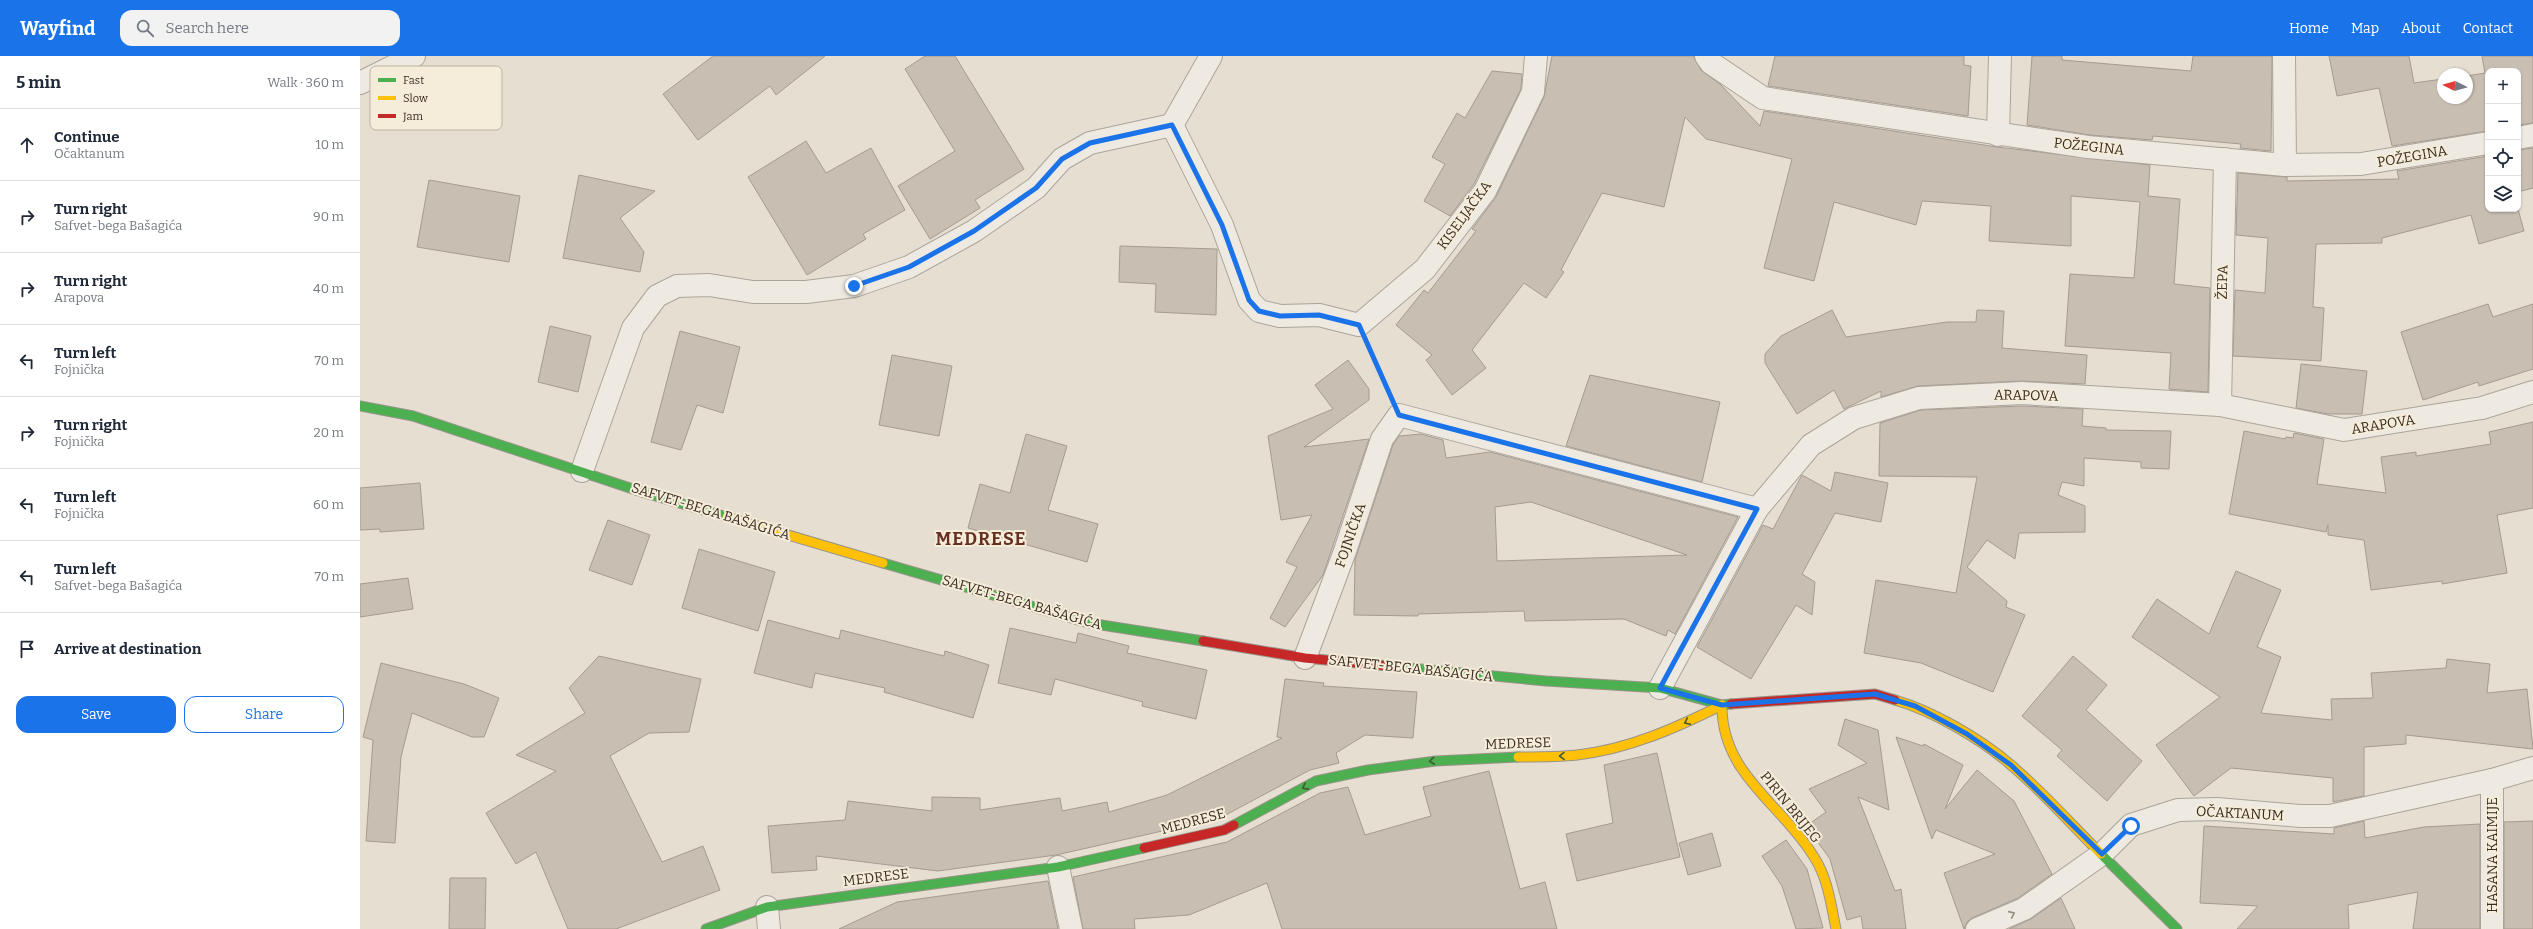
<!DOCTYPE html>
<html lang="en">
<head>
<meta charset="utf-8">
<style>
	:root { --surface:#fff; --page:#f2f2f3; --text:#1f2937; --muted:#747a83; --line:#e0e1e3; --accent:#1a73e8 }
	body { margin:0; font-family:Bitter,serif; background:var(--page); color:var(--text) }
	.controls { position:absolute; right:12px; top:12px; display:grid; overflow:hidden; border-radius:8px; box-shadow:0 1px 3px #0004 }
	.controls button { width:36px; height:36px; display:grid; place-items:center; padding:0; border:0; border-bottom:1px solid var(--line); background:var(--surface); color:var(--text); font:20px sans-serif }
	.compass { position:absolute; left:2077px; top:12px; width:36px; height:36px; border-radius:50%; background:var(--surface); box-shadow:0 1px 3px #0004; rotate:275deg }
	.stop { position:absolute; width:12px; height:12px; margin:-9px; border:3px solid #1a73e8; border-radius:50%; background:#fff }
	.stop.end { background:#1a73e8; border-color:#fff; box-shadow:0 1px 4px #0008 }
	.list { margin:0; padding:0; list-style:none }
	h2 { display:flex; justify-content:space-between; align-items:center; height:52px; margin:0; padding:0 16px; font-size:17px }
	h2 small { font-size:13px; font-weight:400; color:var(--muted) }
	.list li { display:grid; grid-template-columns:26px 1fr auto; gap:12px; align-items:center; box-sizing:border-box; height:72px; padding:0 16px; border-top:1px solid var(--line) }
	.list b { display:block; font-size:15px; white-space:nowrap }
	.list p { margin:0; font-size:13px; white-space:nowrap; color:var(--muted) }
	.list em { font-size:13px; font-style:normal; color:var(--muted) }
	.actions { display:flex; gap:8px; padding:12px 16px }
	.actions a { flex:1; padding:9px 0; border:1px solid var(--accent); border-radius:12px; text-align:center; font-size:14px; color:var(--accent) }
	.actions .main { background:var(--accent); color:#fff }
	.icon { flex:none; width:22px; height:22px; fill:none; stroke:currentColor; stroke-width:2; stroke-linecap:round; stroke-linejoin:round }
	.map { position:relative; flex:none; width:2173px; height:873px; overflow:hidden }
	header { display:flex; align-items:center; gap:24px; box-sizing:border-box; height:56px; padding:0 20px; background:var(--accent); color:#fff }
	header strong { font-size:19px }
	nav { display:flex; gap:22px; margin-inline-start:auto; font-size:14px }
	.search { width:280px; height:36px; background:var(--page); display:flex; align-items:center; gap:10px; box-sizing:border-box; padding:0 14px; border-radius:12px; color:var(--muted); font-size:15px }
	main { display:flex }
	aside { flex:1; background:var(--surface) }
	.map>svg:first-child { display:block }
	.building { fill:#c9beb2; stroke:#a69b90; fill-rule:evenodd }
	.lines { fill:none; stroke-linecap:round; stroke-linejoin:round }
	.street-casing { stroke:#aba499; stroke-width:24 }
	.fast-casing { stroke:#9a938a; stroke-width:11 }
	.slow-casing { stroke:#9a938a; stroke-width:11 }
	.jam-casing { stroke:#9a938a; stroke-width:11 }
	.path { stroke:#c6c1b9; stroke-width:2.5; stroke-dasharray:3 2; stroke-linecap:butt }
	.street { stroke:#eeeae2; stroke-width:22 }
	.fast { stroke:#4caf50; stroke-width:9 }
	.slow { stroke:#ffc107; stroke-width:9 }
	.jam { stroke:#c62828; stroke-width:9 }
	.oneway { stroke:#405a31 }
	.oneway2 { stroke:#948c82 }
	.route { stroke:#1a73e8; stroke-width:5 }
	.labels { text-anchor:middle; stroke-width:4; stroke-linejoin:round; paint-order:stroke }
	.street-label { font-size:14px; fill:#3a2d21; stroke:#f5ecd9 }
	.district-label { font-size:18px; font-weight:bold; letter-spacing:1px; fill:#652f22; stroke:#f5ecd9 }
	.key { fill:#f5ecd9; stroke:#bdb3a2; stroke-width:1 }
	.key-label { font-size:11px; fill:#3a2d21 }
</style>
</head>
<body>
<header>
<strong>Wayfind</strong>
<div class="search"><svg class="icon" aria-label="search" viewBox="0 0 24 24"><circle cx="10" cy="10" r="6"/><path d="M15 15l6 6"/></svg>Search here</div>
<nav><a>Home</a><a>Map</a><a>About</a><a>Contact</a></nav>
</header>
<main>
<aside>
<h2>5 min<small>Walk · 360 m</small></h2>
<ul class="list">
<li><svg class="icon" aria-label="ahead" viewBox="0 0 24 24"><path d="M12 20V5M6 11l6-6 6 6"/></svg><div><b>Continue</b><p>Očaktanum</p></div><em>10 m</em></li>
<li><svg class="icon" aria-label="right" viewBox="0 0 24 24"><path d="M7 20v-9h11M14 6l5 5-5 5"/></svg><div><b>Turn right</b><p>Safvet-bega Bašagića</p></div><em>90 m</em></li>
<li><svg class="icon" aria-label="right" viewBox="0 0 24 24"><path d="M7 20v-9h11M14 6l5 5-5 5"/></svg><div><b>Turn right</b><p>Arapova</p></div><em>40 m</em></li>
<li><svg class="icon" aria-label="left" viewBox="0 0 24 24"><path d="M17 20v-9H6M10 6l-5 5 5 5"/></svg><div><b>Turn left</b><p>Fojnička</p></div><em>70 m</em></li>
<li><svg class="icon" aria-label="right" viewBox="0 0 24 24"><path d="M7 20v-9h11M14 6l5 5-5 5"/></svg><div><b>Turn right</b><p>Fojnička</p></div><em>20 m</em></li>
<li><svg class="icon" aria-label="left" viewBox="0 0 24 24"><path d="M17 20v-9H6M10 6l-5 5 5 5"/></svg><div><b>Turn left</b><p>Fojnička</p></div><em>60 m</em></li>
<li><svg class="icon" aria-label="left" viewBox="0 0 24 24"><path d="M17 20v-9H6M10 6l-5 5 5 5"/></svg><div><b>Turn left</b><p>Safvet-bega Bašagića</p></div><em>70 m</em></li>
<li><svg class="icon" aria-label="arrive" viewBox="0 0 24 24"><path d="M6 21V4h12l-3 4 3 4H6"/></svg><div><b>Arrive at destination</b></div></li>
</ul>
<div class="actions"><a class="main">Save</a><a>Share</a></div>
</aside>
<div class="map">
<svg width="2173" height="873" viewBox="0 0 2173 873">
	<rect width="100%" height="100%" fill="#e5ded1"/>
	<g class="building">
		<path d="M353 0H465L416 39 410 30 338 84 303 38Z"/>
		<path d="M565 0H595L664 113 615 144 620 152 570 183 538 130 595 95 545 13Z"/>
		<path d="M1192 0H1333L1341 14 1361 29 1400 70 1404 55 1637 91 1790 109 1788 140 1820 143 1814 228 1850 232 1848 336 1809 333 1811 297 1705 290 1710 218 1774 222 1780 146 1711 140V190L1629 185 1631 150 1562 145 1556 169 1474 146 1454 225 1404 212 1432 103 1346 83 1325 61 1304 151 1242 137 1201 214 1204 216 1186 242 1164 227 1112 294 1126 312 1092 339 1066 304 1072 299 1036 269 1064 234 1068 237 1116 175 1112 173 1136 141 1184 41Z"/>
		<path d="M1415 0H1604V9L1611 10 1608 60 1408 30Z"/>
		<path d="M1672 0H1702V4L1831 15 1833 0H1912L1911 95 1880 92 1881 88 1793 80 1792 84 1730 79 1667 69Z"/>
		<path d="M1969 0H2049L2054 27 2083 23V42H2107V20L2125 17 2122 0H2173V67L2158 69V15H2128V75L2032 90 2019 32 1977 40Z"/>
		<path d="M1132 15 1162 18 1161 33 1114 128 1090 160 1064 145 1085 108 1072 101 1097 57 1105 62Z"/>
		<path d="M446 85 466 117 511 92 545 154 503 178 506 183 447 219 388 121Z"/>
		<path d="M2173 92V132L2158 136V94Z"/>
		<path d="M2128 100V153H2158L2164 175 2119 188 2111 159 2022 182V187L1956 188 1953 251 1964 252 1961 305 1873 300 1875 234 1905 237 1908 182 1876 179 1878 117 1927 121V125L2039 123 2037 115Z"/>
		<path d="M219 119 295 135 260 162 284 196 280 216 203 202Z"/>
		<path d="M69 124 160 140 149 206 57 191Z"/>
		<path d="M760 190 857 193 856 259 795 256 796 228 759 226Z"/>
		<path d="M2128 248 2133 261 2173 248V313L2119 330 2118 326 2063 344 2041 276Z"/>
		<path d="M1472 254 1486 281 1587 266H1616L1617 254 1644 255 1642 292 1727 299 1725 328 1661 325 1558 330 1521 341V335L1484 353 1474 334 1437 358 1405 307V298L1421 280Z"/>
		<path d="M190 270 231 280 218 336 178 326Z"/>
		<path d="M320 275 380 291 363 357 337 349 321 394 291 386Z"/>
		<path d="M532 299 592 310 579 380 519 369Z"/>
		<path d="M988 304 1009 333V344L944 391 1009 383 963 519 925 571 910 562 937 511 926 506 952 459 921 464 908 380 973 353 955 329Z"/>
		<path d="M1941 308 2007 315 2002 358H1968L1936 352Z"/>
		<path d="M1230 319 1360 346 1342 426 1206 390Z"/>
		<path d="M1662 350 1723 353 1722 370 1746 372V374L1811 375 1809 413 1781 412V406L1724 402V430L1702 426 1698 439 1725 450V476L1659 477 1655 503 1627 484 1607 511 1647 545 1646 551 1665 559 1633 636 1561 607 1504 597 1516 524 1596 537 1617 421 1519 420 1520 367 1561 354Z"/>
		<path d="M2173 366V452L2137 459 2147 517 2082 528V525L2011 534 2004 484 1968 479V469L1966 476 1869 458 1884 375 1925 383 1926 381 1933 382 1934 377 1964 383 1957 428 2026 437 2021 401 2056 396V400L2131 388 2129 376Z"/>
		<path d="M666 378 707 390 688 454 738 468 727 506 608 472 620 428 650 437Z"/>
		<path d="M1061 378 1083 384 1086 402 1130 396 1378 461 1315 578 1308 574 1306 580 1264 563 1165 565 1164 555 1058 558V560L994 559 995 504 1033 389 1039 380ZM1171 446 1327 499 1137 505 1135 451Z"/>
		<path d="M1475 416 1528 427 1521 466 1475 457 1442 518 1455 526 1452 559 1436 549 1391 623 1337 591 1403 469 1413 473 1442 419 1471 435Z"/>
		<path d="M60 427 64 473 20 476V473L0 474V432Z"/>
		<path d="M248 464 290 479 272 529 229 514Z"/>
		<path d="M339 493 415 516 398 575 322 552Z"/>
		<path d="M1876 515 1921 534 1897 591 1921 601 1901 657 1972 664 1971 643 2013 642 2011 617 2086 612 2087 603 2130 608 2127 637 2167 633 2173 693 2046 679V688L2004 691V740L1973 746V722L1871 712 1834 740 1796 689 1860 641 1772 581 1797 543 1849 578Z"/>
		<path d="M48 522 53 553 0 561V528Z"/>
		<path d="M408 564 479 583 481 574 584 600 585 595 629 609 613 662 524 636 525 632 455 617 452 632 394 617Z"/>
		<path d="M650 572 716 587 718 577 769 590 767 597 847 614 836 663 782 650 783 646 695 623 691 639 638 627Z"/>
		<path d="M239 600 341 623 329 676 289 677 250 700 302 806 343 790 360 834 256 873H208L176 796 156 808 126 757 196 715 156 699 225 657 209 632Z"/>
		<path d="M1713 600 1747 629 1726 654 1782 705 1747 745 1697 700 1702 694 1662 660Z"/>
		<path d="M21 607 104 628 139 642 124 681H112L52 657 41 701 35 787 6 785 13 684 3 681Z"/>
		<path d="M925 623 964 627 963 630 1057 636 1053 682 1005 679 976 697 979 707 950 714 860 762 696 799 578 815 456 800 457 814 412 817 408 770 485 764 488 745 572 755V741L620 742V754L700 742 702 755 747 746 749 756 807 739 922 682 917 681Z"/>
		<path d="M1485 663 1518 674 1529 754 1498 741 1535 835 1541 833 1546 873H1503L1501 860 1487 864 1470 803 1446 770 1466 756 1449 733 1507 707 1478 689Z"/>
		<path d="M1536 681 1563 690 1564 688 1603 709 1585 753 1617 714 1654 745 1692 818 1658 842 1612 862 1607 866 1604 873 1584 817 1635 798 1576 774 1572 783Z"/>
		<path d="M1297 697 1320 801 1217 825 1206 778 1253 767 1244 709Z"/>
		<path d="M1129 715 1160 833 1185 826 1197 873H922L907 827 829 859 774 863 775 873H723L713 821 867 786 960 737 988 731 1005 779 1071 760 1063 731Z"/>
		<path d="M2004 765 2005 782 2064 771 2120 768V873H2053L2058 836 1988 849 1989 873H1877L1898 850 1840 847 1844 770 1974 778V772Z"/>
		<path d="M2173 765V873H2144V766Z"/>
		<path d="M1352 777 1361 810 1328 819 1319 787Z"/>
		<path d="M1426 784 1447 813 1463 872 1436 873 1422 830 1402 800Z"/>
		<path d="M90 822H126L125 873H89Z"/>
		<path d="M688 825 698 873H479L537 846Z"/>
		<path d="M1701 842 1715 873H1649L1671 863Z"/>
	</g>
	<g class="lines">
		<g class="street-casing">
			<g id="street">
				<path d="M1346 0 1351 7 1403 42 1728 91 1925 109 2001 108 2128 87"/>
				<path d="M1924 0 1925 109"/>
				<path d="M0 27 54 0"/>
				<path d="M812 69 862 169 889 244 899 255 920 260 959 259 999 269 1065 213 1125 135 1173 36 1176 0"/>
				<path d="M812 69 851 0"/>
				<path d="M1638 79 1640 0"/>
				<path d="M2158 82 2173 79"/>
				<path d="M1860 349 1865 103"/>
				<path d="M222 415 273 272 297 240 317 230 349 229 393 236H446L494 230 549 211 614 175 676 132 702 103 730 87 812 69"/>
				<path d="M945 602 985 495 1022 383 1039 359 1397 453"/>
				<path d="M1300 632 1397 453 1451 389 1494 362 1559 342 1662 337 1860 349 1984 374 2122 352 2173 336"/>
				<path d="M698 811 711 873"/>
				<path d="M407 851 409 873"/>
				<path d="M1617 873 1664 853 1742 798 1771 769 1818 754 1857 753 1940 760H1970L2132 724 2173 712"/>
				<path d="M2132 873V724"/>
			</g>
		</g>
		<g class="fast-casing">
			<g id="fast">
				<path d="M0 350 53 360 282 436 367 461"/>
				<path d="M523 507 729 567 843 585"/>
				<path d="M1039 611 1186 625 1300 632 1362 649 1371 648"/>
				<path d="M874 769 956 725 1008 714 1076 705 1158 701"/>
				<path d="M1741 798 1817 873"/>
				<path d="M346 873 407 851 698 811 784 792"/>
			</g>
		</g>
		<g class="slow-casing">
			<g id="slow">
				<path d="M367 461 523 507"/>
				<path d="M1535 644C1573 655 1621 683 1651 709 1683 736 1711 768 1741 798"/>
				<path d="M1362 649C1361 718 1422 748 1454 801 1468 822 1471 849 1476 873"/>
				<path d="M1158 701C1178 701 1198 701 1217 699 1269 693 1316 672 1362 649"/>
			</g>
		</g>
		<g class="jam-casing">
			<g id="jam">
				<path d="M843 585 945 602 1039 611"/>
				<path d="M1371 648 1515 638 1535 644"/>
				<path d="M784 792 864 774 874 769"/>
			</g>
		</g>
		<path class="path" d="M1011 296 1027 333"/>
		<use href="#street" class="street"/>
		<use href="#fast" class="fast"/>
		<use href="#slow" class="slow"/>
		<use href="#jam" class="jam"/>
	</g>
	<defs><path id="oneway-chevron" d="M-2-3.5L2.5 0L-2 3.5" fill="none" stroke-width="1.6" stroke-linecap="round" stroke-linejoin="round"/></defs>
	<g class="oneway">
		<use href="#oneway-chevron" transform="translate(1327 666) rotate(155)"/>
		<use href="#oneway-chevron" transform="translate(1202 700) rotate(178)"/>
		<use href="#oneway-chevron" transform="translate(1072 705) rotate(174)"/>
		<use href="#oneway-chevron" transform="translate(945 731) rotate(152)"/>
	</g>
	<use class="oneway2" href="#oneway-chevron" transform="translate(1652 858) rotate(-24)"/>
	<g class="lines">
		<path class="route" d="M494 230 549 211 614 175 676 132 702 103 730 87 812 69 862 169 889 244 899 255 920 260 959 259 999 269 1039 359 1397 453 1300 632 1362 649 1515 638 1555 650 1607 678 1651 709 1742 798 1771 770"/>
	</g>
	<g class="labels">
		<g class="street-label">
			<text transform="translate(1729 90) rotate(6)" y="5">POŽEGINA</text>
			<text transform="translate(2052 100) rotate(-10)" y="5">POŽEGINA</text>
			<text transform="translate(1104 159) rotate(-54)" y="5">KISELJAČKA</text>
			<text transform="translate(1862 226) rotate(-89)" y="5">ŽEPA</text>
			<text transform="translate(1666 339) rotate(1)" y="5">ARAPOVA</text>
			<text transform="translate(2023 368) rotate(-9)" y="5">ARAPOVA</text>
			<text transform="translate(351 455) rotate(17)" y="5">SAFVET-BEGA BAŠAGIĆA</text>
			<text transform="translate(990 479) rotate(-71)" y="5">FOJNIČKA</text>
			<text transform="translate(662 546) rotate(16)" y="5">SAFVET-BEGA BAŠAGIĆA</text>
			<text transform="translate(1051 612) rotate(6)" y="5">SAFVET-BEGA BAŠAGIĆA</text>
			<text transform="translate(1158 687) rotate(-2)" y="5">MEDRESE</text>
			<text transform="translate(1431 751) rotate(51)" y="5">PIRIN BRIJEG</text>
			<text transform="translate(1880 757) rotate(3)" y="5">OČAKTANUM</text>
			<text transform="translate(833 765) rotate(-15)" y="5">MEDRESE</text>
			<text transform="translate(2132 799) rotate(-90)" y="5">HASANA KAIMIJE</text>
			<text transform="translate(516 821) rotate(-7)" y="5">MEDRESE</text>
		</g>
		<g class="district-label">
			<text x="621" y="489">MEDRESE</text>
		</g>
	</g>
	<rect x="10" y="10" width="132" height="64" rx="6" class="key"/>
	<rect x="18" y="22" width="18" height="4" fill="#4caf50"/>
	<rect x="18" y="40" width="18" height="4" fill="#ffc107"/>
	<rect x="18" y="58" width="18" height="4" fill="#c62828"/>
	<g class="key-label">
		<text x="43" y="28">Fast</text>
		<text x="43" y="46">Slow</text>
		<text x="43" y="64">Jam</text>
	</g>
</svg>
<div class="controls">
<button>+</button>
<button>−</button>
<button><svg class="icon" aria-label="locate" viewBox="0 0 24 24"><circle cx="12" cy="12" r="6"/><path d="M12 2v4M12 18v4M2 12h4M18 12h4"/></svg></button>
<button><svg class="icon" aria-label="layers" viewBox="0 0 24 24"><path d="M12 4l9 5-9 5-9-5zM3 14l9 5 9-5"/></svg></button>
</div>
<svg class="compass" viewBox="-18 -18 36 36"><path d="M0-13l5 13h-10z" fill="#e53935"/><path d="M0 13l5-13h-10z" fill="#747a83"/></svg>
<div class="stop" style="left:1771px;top:770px"></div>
<div class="stop end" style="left:494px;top:230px"></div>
</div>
</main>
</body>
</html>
